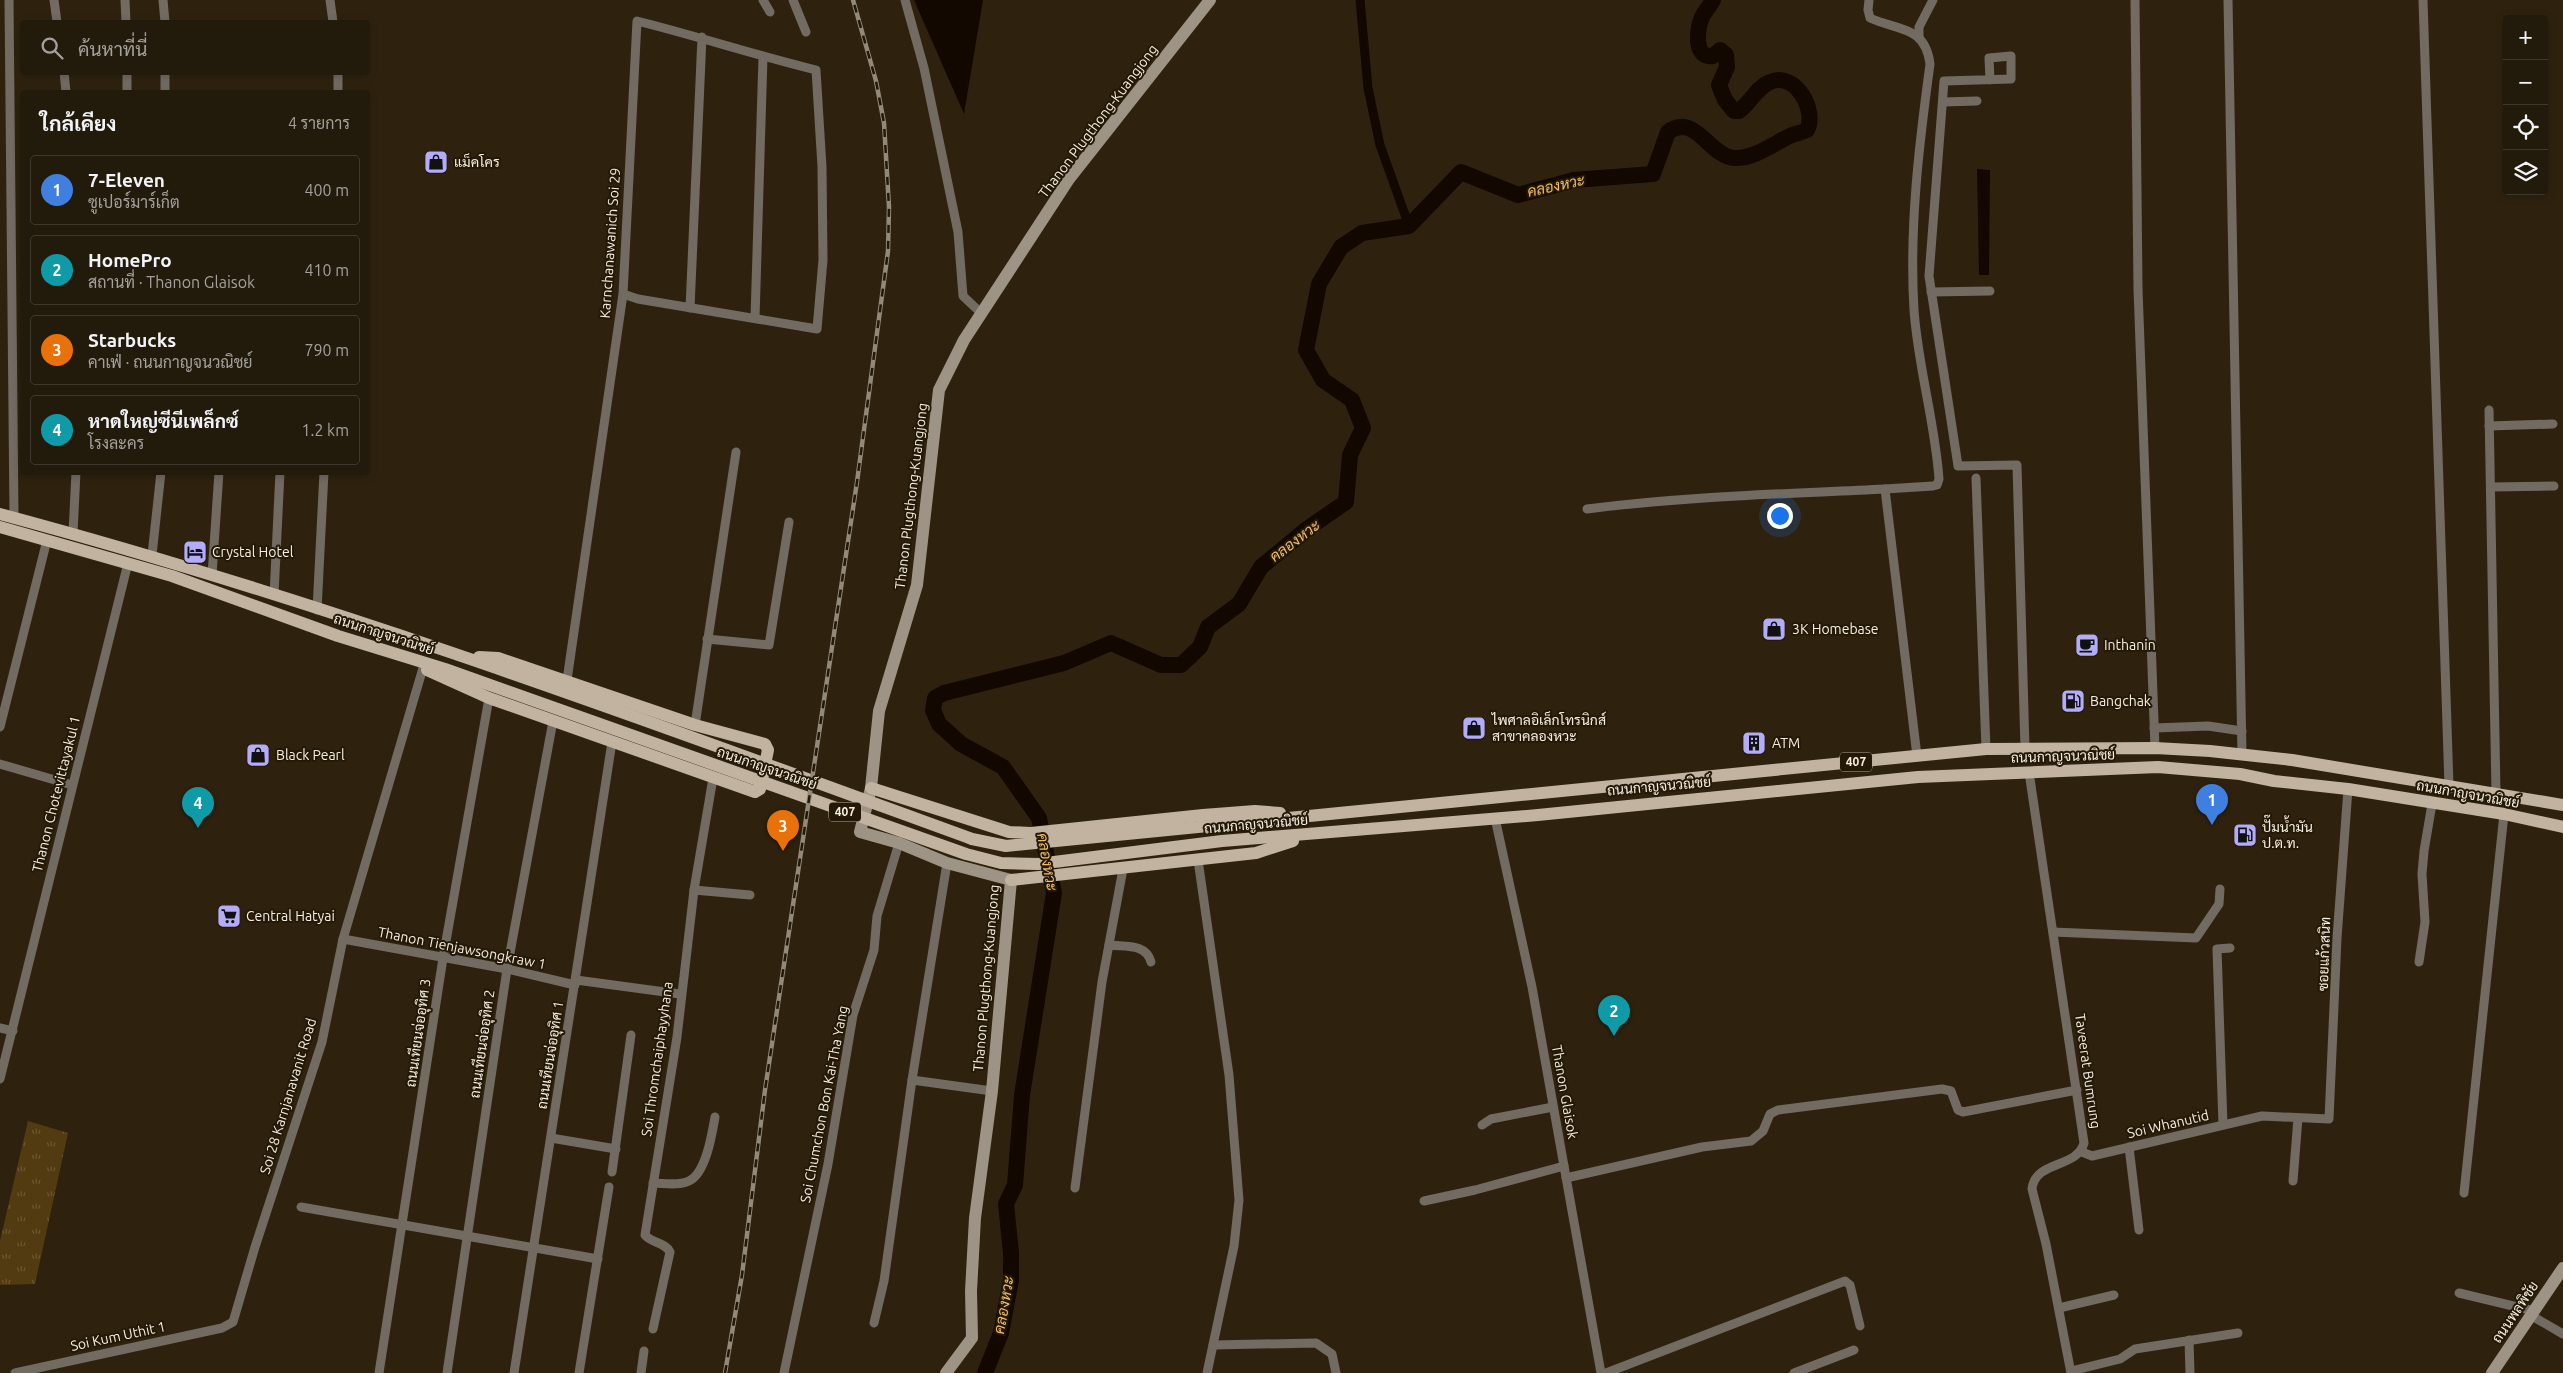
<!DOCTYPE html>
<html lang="th">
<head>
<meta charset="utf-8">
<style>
	:root { --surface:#221a0b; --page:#2a2314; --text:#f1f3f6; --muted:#a2a19d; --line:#3f382c; --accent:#b3adf9 }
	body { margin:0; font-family:Ubuntu,Sarabun,sans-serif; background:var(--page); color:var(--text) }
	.controls { position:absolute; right:15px; top:15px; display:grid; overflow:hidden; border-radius:5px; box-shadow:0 2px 8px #0003 }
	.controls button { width:45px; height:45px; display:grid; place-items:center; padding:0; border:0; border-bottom:1px solid var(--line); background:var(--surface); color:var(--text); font:25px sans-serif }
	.you { position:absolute; left:1779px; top:515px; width:18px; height:18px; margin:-12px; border:4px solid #fff; border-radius:50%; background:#1a73e8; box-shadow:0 0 0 8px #1a73e833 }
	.badge { display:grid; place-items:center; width:32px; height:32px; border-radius:50%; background:var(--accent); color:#fff; font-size:16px; font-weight:700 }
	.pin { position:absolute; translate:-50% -41px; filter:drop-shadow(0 1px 2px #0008) }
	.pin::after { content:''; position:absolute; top:26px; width:18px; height:15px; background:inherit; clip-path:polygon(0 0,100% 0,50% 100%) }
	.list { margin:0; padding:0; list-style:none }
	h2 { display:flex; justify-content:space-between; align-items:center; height:65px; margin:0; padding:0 20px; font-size:21px }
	h2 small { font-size:16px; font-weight:400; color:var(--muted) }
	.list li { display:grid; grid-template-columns:32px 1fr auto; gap:15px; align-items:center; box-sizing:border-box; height:70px; margin:0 10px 10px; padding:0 10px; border:1px solid var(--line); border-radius:5px }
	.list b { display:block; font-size:19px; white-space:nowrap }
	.list p { margin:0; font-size:16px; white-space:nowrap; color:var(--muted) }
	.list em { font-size:16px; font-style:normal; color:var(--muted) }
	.icon { flex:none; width:28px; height:28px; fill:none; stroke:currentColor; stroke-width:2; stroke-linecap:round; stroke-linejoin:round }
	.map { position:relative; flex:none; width:2563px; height:1373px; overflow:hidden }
	.search { position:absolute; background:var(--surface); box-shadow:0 2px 8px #0003; left:20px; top:20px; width:350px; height:55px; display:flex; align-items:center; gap:12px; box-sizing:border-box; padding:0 18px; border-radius:5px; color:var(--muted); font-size:19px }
	.panel { position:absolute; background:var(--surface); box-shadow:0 2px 8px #0003; left:20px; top:90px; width:350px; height:385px; border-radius:5px }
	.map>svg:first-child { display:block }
	.grass { fill:url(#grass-tufts) }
	.water { fill:#130800 }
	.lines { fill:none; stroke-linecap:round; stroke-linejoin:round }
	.canal { stroke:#130800; stroke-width:9 }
	.river { stroke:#130800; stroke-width:16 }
	.street { stroke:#726b62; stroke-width:9 }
	.secondary { stroke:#9e9485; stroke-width:12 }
	.primary { stroke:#c1b3a0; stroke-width:12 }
	.rail-casing { stroke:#93897a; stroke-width:4.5 }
	.rail { stroke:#241906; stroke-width:2.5; stroke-dasharray:8; stroke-linecap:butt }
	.labels { text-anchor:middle; stroke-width:4; stroke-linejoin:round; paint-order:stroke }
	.shield { fill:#241906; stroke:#b7aea0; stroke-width:1 }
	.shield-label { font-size:12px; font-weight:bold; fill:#f6eee2 }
	.street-label { font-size:14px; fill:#f6eee2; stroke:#241906 }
	.poi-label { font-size:14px; fill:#f6eee2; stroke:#241906; text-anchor:start }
	.water-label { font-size:15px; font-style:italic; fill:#f2bc65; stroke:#241906 }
</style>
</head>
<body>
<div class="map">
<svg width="2563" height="1373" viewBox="0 0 2563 1373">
	<defs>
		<pattern id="grass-tufts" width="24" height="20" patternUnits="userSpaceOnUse" patternTransform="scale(1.25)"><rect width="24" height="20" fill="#523a11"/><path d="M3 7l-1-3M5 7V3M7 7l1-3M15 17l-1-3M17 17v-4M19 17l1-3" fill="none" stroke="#6c5733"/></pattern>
	</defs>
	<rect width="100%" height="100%" fill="#2e220f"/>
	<path class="grass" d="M28 1121 68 1133 35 1284 0 1285V1241Z"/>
	<g class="water">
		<path d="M914 0H983L964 114Z"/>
		<path d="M1977 169 1990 170 1989 275H1979Z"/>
	</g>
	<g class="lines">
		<path class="canal" d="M1360 0 1368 88 1380 145 1409 226"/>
		<path class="river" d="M985 1373 1001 1333 1011 1280V1253L1006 1204 1015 1185 1022 1095 1054 893 1039 818 1003 767 961 744 939 724 933 710 935 698 944 693 1064 663 1111 643 1161 665H1181L1200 647 1208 627 1239 604 1261 567 1307 529 1346 502 1350 455 1363 428 1352 400 1323 380 1306 350 1319 284 1341 247 1362 233 1409 226 1461 172 1518 195 1574 180 1653 174 1668 132C1695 112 1709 156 1734 158 1755 159 1774 143 1792 135 1797 133 1802 133 1807 130 1817 111 1796 71 1770 82 1757 87 1750 103 1739 111H1734L1725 100 1719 85 1727 67 1726 55 1720 50 1713 56C1693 59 1697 28 1702 17 1705 11 1710 6 1713 0"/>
		<g class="street">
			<path d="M9 0 14 517"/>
			<path d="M54 0 57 22"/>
			<path d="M125 0 126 22"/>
			<path d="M163 0 165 22"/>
			<path d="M330 0 333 22"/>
			<path d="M763 0 770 12"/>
			<path d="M793 0 806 32"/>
			<path d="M905 0 924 68 958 232 963 296 981 313"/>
			<path d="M1869 0 1868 10 1870 18C1898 31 1925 25 1930 64 1919 145 1909 228 1914 310 1918 367 1935 422 1939 479L1937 485 1933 486 1885 489"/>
			<path d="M2135 0 2138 289 2155 748"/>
			<path d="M2228 0 2242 755"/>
			<path d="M2423 0 2449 786"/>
			<path d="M1919 38V27L1933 0"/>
			<path d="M64 72 66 92"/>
			<path d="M127 72V92"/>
			<path d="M165 72V92"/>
			<path d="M1990 80 1989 58 2011 56V79L1944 81 1929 276 1958 466 2017 465 2025 748"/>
			<path d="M338 92V72"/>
			<path d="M1943 102 1977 101"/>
			<path d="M1931 292 1990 291"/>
			<path d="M690 308 702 37"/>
			<path d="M755 318 763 57"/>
			<path d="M2489 410 2496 793"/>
			<path d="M2489 426 2553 424"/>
			<path d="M1976 478 1986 749"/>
			<path d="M2491 487 2554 486"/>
			<path d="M1587 509C1686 496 1785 494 1885 489L1917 756"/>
			<path d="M73 533 76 472"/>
			<path d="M152 555 161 472"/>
			<path d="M212 575 219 472"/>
			<path d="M274 595 280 472"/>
			<path d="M317 610 324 472"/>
			<path d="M707 639 769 645 789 522"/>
			<path d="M567 680 623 294 637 21C697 36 755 55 816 70L822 167 823 260 817 329 638 299 623 294"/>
			<path d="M695 725 736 452"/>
			<path d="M0 727 47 540"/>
			<path d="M2154 728 2208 726 2242 731"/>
			<path d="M0 764 72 785"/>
			<path d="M2029 772 2084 1143C2077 1169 2035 1160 2032 1189L2046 1244 2071 1373"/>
			<path d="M1495 818 1532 987 1601 1373"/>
			<path d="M1198 860 1229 1075 1239 1200 1234 1246 1207 1373"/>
			<path d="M694 890 750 895"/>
			<path d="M2053 932 2196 938 2219 904 2220 889"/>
			<path d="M343 939 507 969 575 985"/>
			<path d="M1109 945C1125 947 1146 943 1151 962"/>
			<path d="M2419 962 2425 922 2422 874 2424 851 2432 804"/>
			<path d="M576 980 680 994"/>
			<path d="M0 1028 13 1031"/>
			<path d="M0 1079 128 563"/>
			<path d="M912 1080 992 1091"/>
			<path d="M1482 1125 1491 1119 1553 1107"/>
			<path d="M2223 1125 2217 949 2230 948"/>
			<path d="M551 1138 616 1149"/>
			<path d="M2129 1147 2139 1230"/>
			<path d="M2082 1152 2092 1156 2262 1116 2329 1119 2337 938 2348 789"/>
			<path d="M612 1172 631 1035"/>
			<path d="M1566 1178 1702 1147 1751 1141 1763 1131 1770 1114 1778 1110 1942 1089 1951 1091 1958 1110 1963 1112 2077 1090"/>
			<path d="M2293 1181 2298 1118"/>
			<path d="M653 1183C663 1183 679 1186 689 1181 706 1173 712 1134 715 1117"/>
			<path d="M1075 1188 1102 982 1123 869"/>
			<path d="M2464 1193 2504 814"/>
			<path d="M1424 1201 1475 1190 1564 1166"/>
			<path d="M301 1207 598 1259"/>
			<path d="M2459 1293 2534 1311"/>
			<path d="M2059 1308 2114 1295"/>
			<path d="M2532 1316 2563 1334"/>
			<path d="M874 1323 884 1281 912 1080 947 863"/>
			<path d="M653 1329 670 1252C665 1242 651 1243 645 1235L677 1037 694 890 713 778"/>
			<path d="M2189 1340 2190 1373"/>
			<path d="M1213 1345 1316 1343 1332 1354 1336 1373"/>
			<path d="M2071 1371 2120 1359 2135 1349 2238 1333"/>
			<path d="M15 1373 222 1328 233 1322 255 1247 322 1042 343 939 423 668"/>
			<path d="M379 1373 443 958 489 698"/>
			<path d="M447 1373 507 969 553 721"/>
			<path d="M514 1373 612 742"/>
			<path d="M579 1373 609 1187"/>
			<path d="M641 1373 644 1351"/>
			<path d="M784 1373 828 1164 853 1015 874 950 877 916 899 843"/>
			<path d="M1606 1373 1845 1281 1850 1285 1860 1326"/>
			<path d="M1794 1373 1854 1350"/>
		</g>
		<g class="secondary">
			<path d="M946 1373 972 1338 971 1291 975 1218 992 1091 1011 880 947 863 899 843 860 832 871 788 879 711 917 585 939 390 964 340 1069 179 1210 0"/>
			<path d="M2492 1373 2563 1268"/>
		</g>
		<g class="primary">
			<path d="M0 514C330 602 651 722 972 839L1006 846 1986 749 2155 748 2210 751 2292 760 2563 805"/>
			<path d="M0 527 172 576 338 636 445 669 966 854 1001 863 1038 864 1222 841 1538 815 1918 777 2158 767 2240 774 2274 781 2348 789 2504 814 2563 827"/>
			<path d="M427 670 489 698 755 792 760 789 768 750 765 744 695 725 498 658 479 657"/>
			<path d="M871 788 1009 832 1031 833 1203 815 1255 811 1280 813"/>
			<path d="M1011 880 1256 853 1293 841"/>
		</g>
		<g class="rail-casing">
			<path id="rail" d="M725 1373 742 1275 765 1090 857 482 888 251 889 207 884 123 876 81 853 0"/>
		</g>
		<use href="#rail" class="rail"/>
	</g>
	<defs>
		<g id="shop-square" transform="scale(1.25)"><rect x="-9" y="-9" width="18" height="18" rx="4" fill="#b3adf9" stroke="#241906"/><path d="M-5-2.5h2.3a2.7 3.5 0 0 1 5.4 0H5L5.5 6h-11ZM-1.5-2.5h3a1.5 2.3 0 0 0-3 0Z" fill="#111"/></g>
		<g id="hotel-square" transform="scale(1.25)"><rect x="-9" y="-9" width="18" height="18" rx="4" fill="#b3adf9" stroke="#241906"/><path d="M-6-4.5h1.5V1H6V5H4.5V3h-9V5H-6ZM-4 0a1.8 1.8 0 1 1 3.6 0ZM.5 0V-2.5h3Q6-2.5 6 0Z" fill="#111"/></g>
		<g id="cafe-square" transform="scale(1.25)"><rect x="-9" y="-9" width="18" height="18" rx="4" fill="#b3adf9" stroke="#241906"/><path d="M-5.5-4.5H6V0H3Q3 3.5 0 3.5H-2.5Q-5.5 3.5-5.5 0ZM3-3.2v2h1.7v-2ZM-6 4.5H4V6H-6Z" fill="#111"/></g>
		<g id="fuel-square" transform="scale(1.25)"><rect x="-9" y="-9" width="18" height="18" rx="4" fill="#b3adf9" stroke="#241906"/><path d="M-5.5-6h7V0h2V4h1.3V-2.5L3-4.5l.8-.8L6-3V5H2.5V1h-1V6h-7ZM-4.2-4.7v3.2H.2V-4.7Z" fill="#111"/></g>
		<g id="building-square" transform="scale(1.25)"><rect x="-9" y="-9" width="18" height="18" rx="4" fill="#b3adf9" stroke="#241906"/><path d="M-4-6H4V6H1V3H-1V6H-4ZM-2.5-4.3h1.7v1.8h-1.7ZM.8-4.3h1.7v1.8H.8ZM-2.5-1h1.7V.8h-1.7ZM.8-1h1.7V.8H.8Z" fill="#111"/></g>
		<g id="supermarket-square" transform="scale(1.25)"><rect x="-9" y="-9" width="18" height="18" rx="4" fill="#b3adf9" stroke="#241906"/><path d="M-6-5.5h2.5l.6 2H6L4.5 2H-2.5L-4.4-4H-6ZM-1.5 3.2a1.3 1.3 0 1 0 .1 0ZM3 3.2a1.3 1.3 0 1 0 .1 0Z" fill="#111"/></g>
	</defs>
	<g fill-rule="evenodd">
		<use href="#shop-square" x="436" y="162"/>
		<use href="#hotel-square" x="195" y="552"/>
		<use href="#shop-square" x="1774" y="629"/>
		<use href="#cafe-square" x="2087" y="645"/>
		<use href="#fuel-square" x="2073" y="701"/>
		<use href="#shop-square" x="1474" y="728"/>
		<use href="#building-square" x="1754" y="743"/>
		<use href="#shop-square" x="258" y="755"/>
		<use href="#fuel-square" x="2245" y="835"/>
		<use href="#supermarket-square" x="229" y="916"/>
	</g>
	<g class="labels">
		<g class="shield">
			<rect x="1840" y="752.5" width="32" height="19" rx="4"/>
			<rect x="829" y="802.5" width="32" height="19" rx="4"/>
		</g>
		<g class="shield-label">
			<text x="1856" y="766">407</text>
			<text x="845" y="816">407</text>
		</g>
		<g class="street-label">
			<text transform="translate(1098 121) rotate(-53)" y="5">Thanon Plugthong-Kuangjong</text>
			<text transform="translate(610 243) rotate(-86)" y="5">Karnchanawanich Soi 29</text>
			<text transform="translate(911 496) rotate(-83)" y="5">Thanon Plugthong-Kuangjong</text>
			<text transform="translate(384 634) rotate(18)" y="5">ถนนกาญจนวณิชย์</text>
			<text transform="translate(2063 756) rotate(-2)" y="5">ถนนกาญจนวณิชย์</text>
			<text transform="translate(767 768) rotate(19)" y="5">ถนนกาญจนวณิชย์</text>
			<text transform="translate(1659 786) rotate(-5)" y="5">ถนนกาญจนวณิชย์</text>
			<text transform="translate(56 794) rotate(-76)" y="5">Thanon Chotevittayakul 1</text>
			<text transform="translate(2468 794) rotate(10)" y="5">ถนนกาญจนวณิชย์</text>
			<text transform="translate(1256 824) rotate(-5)" y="5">ถนนกาญจนวณิชย์</text>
			<text transform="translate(462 948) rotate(11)" y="5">Thanon Tienjawsongkraw 1</text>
			<text transform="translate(2324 954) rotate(-88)" y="5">ซอยแก้วสนิท</text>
			<text transform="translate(986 978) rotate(-85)" y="5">Thanon Plugthong-Kuangjong</text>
			<text transform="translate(418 1033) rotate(-82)" y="5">ถนนเทียนจ่ออุทิศ 3</text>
			<text transform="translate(482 1044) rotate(-82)" y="5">ถนนเทียนจ่ออุทิศ 2</text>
			<text transform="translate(550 1055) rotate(-81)" y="5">ถนนเทียนจ่ออุทิศ 1</text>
			<text transform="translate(657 1059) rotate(-82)" y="5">Soi Thromchaiphayyhana</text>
			<text transform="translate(2088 1071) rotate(82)" y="5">Taveerat Bumrung</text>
			<text transform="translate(1565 1092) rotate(80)" y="5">Thanon Glaisok</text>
			<text transform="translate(288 1096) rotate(-73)" y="5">Soi 28 Karnjanavanit Road</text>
			<text transform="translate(824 1104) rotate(-79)" y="5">Soi Chumchon Bon Kai-Tha Yang</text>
			<text transform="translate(2168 1124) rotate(-13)" y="5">Soi Whanutid</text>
			<text transform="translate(2515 1312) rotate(-56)" y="5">ถนนพลพิชัย</text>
			<text transform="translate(118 1336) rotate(-12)" y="5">Soi Kum Uthit 1</text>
		</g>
		<g class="poi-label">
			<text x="454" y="167">แม็คโคร</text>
			<text x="212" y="557">Crystal Hotel</text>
			<text x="1792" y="634">3K Homebase</text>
			<text x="2104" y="650">Inthanin</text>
			<text x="2090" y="706">Bangchak</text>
			<text x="1492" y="725">ไพศาลอิเล็กโทรนิกส์<tspan x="1492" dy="16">สาขาคลองหวะ</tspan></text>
			<text x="1772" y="748">ATM</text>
			<text x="276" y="760">Black Pearl</text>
			<text x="2262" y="832">ปั๊มน้ำมัน<tspan x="2262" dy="16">ป.ต.ท.</tspan></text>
			<text x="246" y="921">Central Hatyai</text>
		</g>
		<g class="water-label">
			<text transform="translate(1556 186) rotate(-12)" y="5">คลองหวะ</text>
			<text transform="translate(1295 541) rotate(-37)" y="5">คลองหวะ</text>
			<text transform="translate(1047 862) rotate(80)" y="5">คลองหวะ</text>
			<text transform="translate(1004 1305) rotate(-80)" y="5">คลองหวะ</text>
		</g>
	</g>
</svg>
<div class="controls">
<button>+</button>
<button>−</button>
<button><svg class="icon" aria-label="locate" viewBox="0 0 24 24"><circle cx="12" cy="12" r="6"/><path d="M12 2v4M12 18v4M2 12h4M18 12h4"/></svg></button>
<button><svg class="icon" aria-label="layers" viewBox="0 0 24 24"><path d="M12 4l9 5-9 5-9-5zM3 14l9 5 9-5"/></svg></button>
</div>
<div class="you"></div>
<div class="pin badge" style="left:2212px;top:825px;background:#3f7fe0">1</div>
<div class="pin badge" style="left:1614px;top:1036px;background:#0f9aa8">2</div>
<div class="pin badge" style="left:783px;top:851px;background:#e8710a">3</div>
<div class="pin badge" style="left:198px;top:828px;background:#0f9aa8">4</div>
<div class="search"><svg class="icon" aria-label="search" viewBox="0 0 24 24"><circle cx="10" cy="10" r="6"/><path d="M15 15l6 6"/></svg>ค้นหาที่นี่</div>
<section class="panel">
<h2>ใกล้เคียง<small>4 รายการ</small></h2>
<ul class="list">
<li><span class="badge" style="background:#3f7fe0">1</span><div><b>7-Eleven</b><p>ซูเปอร์มาร์เก็ต</p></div><em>400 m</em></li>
<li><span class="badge" style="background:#0f9aa8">2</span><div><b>HomePro</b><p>สถานที่ · Thanon Glaisok</p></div><em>410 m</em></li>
<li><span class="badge" style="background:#e8710a">3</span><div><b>Starbucks</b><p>คาเฟ่ · ถนนกาญจนวณิชย์</p></div><em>790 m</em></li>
<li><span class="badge" style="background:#0f9aa8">4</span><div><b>หาดใหญ่ซีนีเพล็กซ์</b><p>โรงละคร</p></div><em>1.2 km</em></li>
</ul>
</section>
</div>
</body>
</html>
